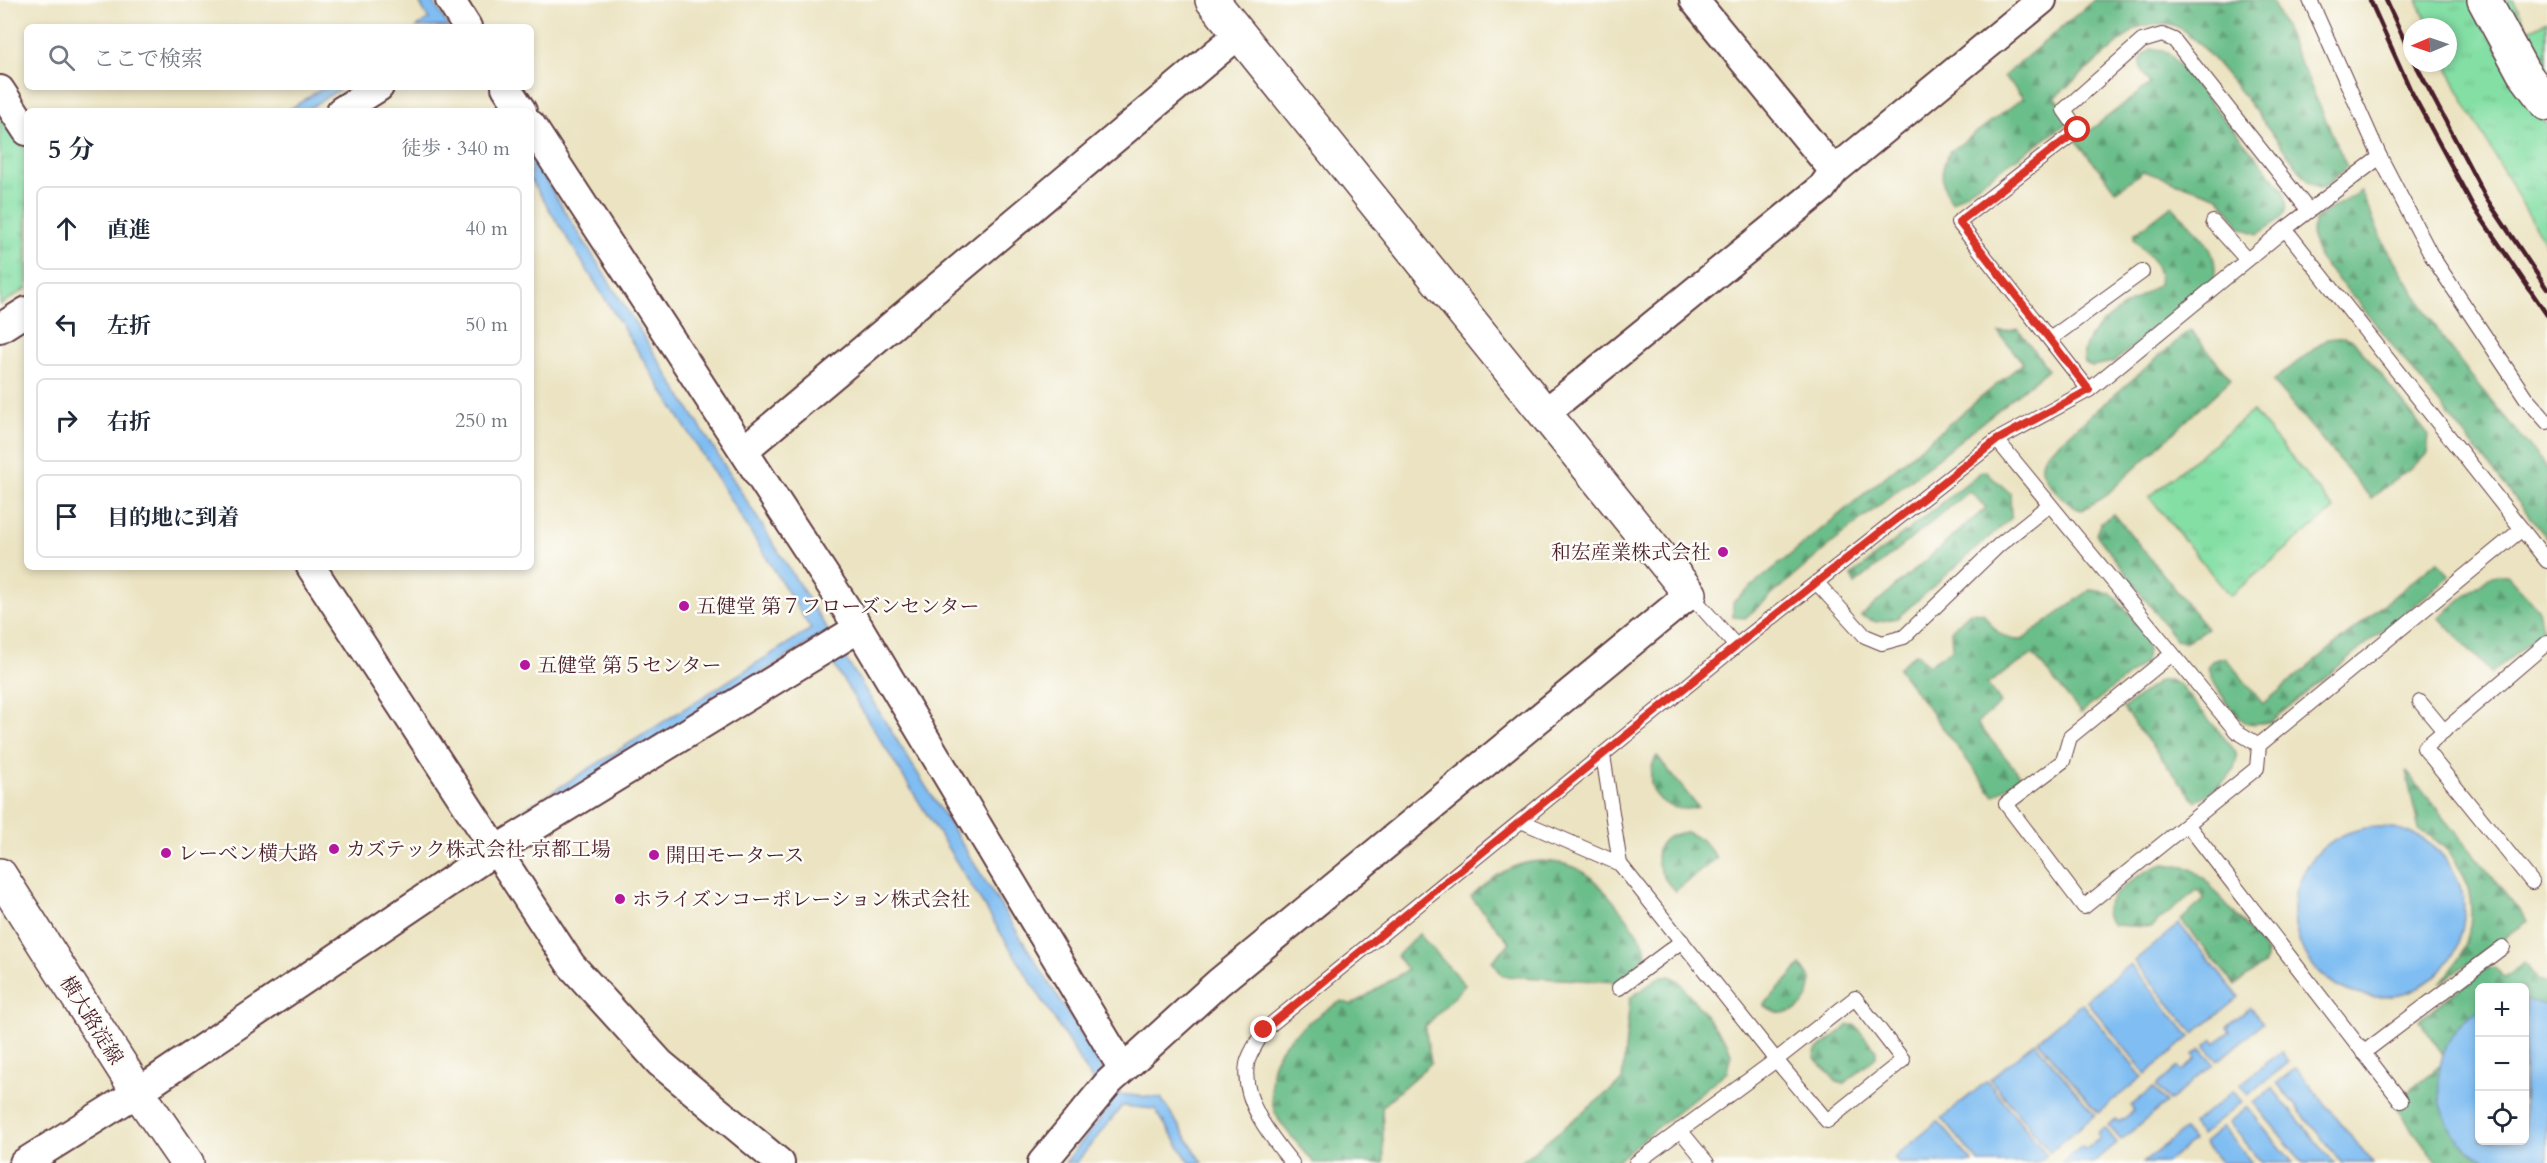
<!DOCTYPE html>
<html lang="ja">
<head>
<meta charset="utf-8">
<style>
	:root { --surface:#fff; --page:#f2f2f3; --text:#1f2937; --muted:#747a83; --line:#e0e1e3 }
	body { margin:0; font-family:Cardo,"Noto Serif JP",serif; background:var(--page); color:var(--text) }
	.controls { position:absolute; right:18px; bottom:18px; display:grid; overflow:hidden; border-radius:9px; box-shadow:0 3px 9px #0003 }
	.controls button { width:54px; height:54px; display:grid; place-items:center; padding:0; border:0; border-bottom:2px solid var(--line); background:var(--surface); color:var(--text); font:30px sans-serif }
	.compass { position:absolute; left:2403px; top:18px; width:54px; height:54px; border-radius:50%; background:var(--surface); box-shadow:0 3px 9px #0003; rotate:268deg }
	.stop { position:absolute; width:18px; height:18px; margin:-14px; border:4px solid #d93025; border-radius:50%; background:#fff }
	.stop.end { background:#d93025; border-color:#fff; box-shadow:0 2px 6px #0008 }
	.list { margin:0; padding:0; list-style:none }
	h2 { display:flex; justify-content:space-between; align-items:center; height:78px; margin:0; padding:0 24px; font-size:26px }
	h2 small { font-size:20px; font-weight:400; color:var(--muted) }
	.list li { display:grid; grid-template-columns:39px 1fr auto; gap:18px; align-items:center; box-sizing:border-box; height:84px; margin:0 12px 12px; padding:0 12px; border:2px solid var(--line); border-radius:9px }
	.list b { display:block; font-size:22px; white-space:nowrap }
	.list em { font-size:20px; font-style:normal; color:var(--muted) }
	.icon { flex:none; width:33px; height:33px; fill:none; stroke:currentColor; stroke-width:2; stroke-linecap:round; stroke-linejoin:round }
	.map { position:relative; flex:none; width:2547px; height:1163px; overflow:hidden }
	.search { position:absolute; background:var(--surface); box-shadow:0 3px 9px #0003; left:24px; top:24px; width:510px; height:66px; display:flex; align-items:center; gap:15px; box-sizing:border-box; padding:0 21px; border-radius:9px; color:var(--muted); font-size:22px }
	.panel { position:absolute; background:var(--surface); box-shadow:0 3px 9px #0003; left:24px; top:108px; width:510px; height:462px; border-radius:9px }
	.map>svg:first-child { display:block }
	.grass { fill:url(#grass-tufts); stroke:#677f68; stroke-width:1.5 }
	.forest { fill:url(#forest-firs); stroke:#5a6e5a; stroke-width:1.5; fill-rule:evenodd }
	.water { fill:#7fbdf2; stroke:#646e8e; stroke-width:1.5 }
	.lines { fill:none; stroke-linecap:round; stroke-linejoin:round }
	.lane-casing { stroke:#623c42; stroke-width:16 }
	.street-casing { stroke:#623c42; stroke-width:32 }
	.secondary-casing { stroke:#623c42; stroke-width:36 }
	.lane { stroke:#fff; stroke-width:14 }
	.street { stroke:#fff; stroke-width:28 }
	.secondary { stroke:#fff; stroke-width:33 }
	.rail { stroke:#4a1f2b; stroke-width:4.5 }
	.route { stroke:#d93025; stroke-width:8 }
	.poi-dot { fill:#b5179e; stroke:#fdfcf7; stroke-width:2 }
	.labels { text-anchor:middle; stroke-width:5; stroke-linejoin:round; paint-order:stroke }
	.poi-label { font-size:20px; fill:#4a1f2b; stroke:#fdfcf7; text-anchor:start }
	.street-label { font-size:20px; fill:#4a1f2b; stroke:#fdfcf7 }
</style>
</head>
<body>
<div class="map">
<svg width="2547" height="1163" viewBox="0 0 2547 1163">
	<defs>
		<pattern id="grass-tufts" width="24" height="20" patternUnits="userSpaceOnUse" patternTransform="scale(1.5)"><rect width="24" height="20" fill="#84dfa5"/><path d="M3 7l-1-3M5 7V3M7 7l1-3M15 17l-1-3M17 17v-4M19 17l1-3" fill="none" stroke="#74bf8e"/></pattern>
		<pattern id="forest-firs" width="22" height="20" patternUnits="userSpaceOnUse" patternTransform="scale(1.5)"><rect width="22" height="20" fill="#6bbe8a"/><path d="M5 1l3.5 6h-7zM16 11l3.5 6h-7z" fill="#5a9a71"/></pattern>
	</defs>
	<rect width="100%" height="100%" fill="#fdfcf7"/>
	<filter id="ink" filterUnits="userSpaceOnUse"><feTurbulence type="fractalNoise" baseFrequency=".0167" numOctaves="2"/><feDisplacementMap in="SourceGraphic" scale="12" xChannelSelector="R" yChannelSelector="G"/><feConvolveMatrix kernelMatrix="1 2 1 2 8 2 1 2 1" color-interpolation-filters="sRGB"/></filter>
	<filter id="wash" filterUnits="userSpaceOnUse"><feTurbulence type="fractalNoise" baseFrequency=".008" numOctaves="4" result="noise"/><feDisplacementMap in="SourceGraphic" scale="24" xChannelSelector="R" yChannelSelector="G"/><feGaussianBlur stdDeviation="1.35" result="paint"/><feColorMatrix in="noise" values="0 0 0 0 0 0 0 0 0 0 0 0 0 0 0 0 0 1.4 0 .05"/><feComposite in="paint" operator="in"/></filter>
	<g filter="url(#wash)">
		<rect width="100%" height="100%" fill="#ebe3c1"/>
		<g class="grass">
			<path d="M2417 0H2470L2523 92 2547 124V247L2465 104 2446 63 2448 27H2430Z"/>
			<path d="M2497 0H2513L2529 30 2547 21V75L2531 55Z"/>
			<path d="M0 108 27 151V288L0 305Z"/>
			<path d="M2253 411 2334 509 2230 596 2149 497Z"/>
		</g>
		<g class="forest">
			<path d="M2094 0H2272L2347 167 2324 187 2318 188 2309 182C2284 151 2204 34 2173 25 2160 22 2148 24 2136 28L2055 97 2074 119 1952 202C1940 187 1939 167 1951 151L2023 98 2004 76Z"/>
			<path d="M2151 49 2168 52 2284 190C2292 217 2278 220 2258 234L2241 228 2219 197 2143 171 2117 191 2076 141 2150 84C2140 70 2134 61 2151 49Z"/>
			<path d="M2361 191 2383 242 2442 337 2474 380 2547 468V538L2358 302 2320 260 2311 234 2315 220 2322 214Z"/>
			<path d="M2171 206C2192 227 2221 247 2214 279L2114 362 2092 366 2085 363C2074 331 2136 300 2159 284 2162 265 2146 252 2134 239V234Z"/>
			<path d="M2018 329 2048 369 1825 549 1745 618 1733 617V602L2023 363 1999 333Z"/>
			<path d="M2190 330 2231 379 2103 498 2081 510C2069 507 2043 481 2042 468 2041 463 2043 459 2046 454Z"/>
			<path d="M2345 337 2353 340 2429 436 2427 453 2422 459 2371 498 2273 381 2327 339Z"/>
			<path d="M1982 471 1986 472 2010 493 2011 518 1897 618 1876 622 1861 616 1986 508 1970 491 1855 584 1851 576Z"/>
			<path d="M2114 514 2207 628 2185 642 2176 640 2096 534 2101 522Z"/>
			<path d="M2437 561 2450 576 2270 722C2261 723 2249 726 2242 720 2231 711 2211 681 2208 668L2212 661 2225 657 2263 704Z"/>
			<path d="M2498 575H2507L2538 608 2542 629 2538 636 2491 673 2439 617 2489 577Z"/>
			<path d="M2090 590 2111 593C2127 613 2156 635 2144 663L2081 713 2033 654 1987 684 2001 703 1977 723 2021 776 1994 796 1898 668 1916 653 1928 665 1952 649 1951 630 1970 612 1983 613C1993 628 2002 641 2022 640Z"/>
			<path d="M2169 680 2180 685 2236 752C2240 777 2213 789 2196 802L2123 709 2159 681Z"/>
			<path d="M1657 756 1698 807C1664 817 1638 787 1657 756Z"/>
			<path d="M2406 771 2528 921 2440 983C2487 939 2481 859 2419 830Z"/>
			<path d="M1686 832 1701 839 1717 858 1675 891C1653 869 1646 837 1686 832Z"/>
			<path d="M1539 861C1553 862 1568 863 1580 870 1601 882 1634 925 1645 946L1646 957 1638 970 1618 982 1503 976 1492 961 1510 943 1471 897C1492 878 1510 863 1539 861Z"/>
			<path d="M2165 864 2190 868 2204 878 2263 947 2267 953 2265 963 2235 985 2181 920 2205 899 2197 890 2151 927 2114 925C2109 921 2105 916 2106 909 2108 893 2150 867 2165 864Z"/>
			<path d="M1419 934 1465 985 1425 1027 1431 1063 1382 1106 1384 1163H1314C1303 1149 1289 1135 1279 1120 1268 1103 1268 1066 1281 1049 1295 1030 1321 1012 1342 1001L1352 1005 1407 970 1397 956Z"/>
			<path d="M2524 963 2538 980 2547 983V1163H2438L2393 1104 2447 1060 2419 1020 2486 968 2495 967 2504 978ZM2480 988H2524V1140H2480Z"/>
			<path d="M1801 965 1811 980C1812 1008 1786 1023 1764 1005Z"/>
			<path d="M1662 976H1670L1678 980 1727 1043 1731 1054 1727 1071 1614 1163H1520L1622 1081 1630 998Z"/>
			<path d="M1849 1025H1855L1876 1051V1057L1844 1084 1837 1082 1814 1057 1816 1051Z"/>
		</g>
		<g class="water">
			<path d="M418 0H432L449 27H417L429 19Z"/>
			<path d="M324 87H343L305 111H287Z"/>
			<path d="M531 157 1088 1045 1116 1094 1161 1098 1203 1163H1190L1155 1109 1122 1106 1076 1163H1065L1109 1107 817 638 519 825 506 821 811 629 531 180Z"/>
			<circle cx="2379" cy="912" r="85"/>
			<path d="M2179 924 2239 997 2194 1034 2134 961Z"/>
			<path d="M2130 964 2190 1037 2146 1074 2086 1000Z"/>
			<path d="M2525 1000 2547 1005V1161C2533 1163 2511 1163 2496 1163 2437 1148 2422 1070 2458 1027 2463 1020 2473 1015 2479 1010L2480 1140H2524Z"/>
			<path d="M2082 1003 2142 1077 2098 1113 2038 1040Z"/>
			<path d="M2250 1008 2263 1023 2218 1061 2205 1046 2213 1039 2216 1043 2230 1031 2227 1026Z"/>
			<path d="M2035 1042 2095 1115 2050 1152 1990 1079Z"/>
			<path d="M2201 1049 2214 1064 2169 1101 2156 1086 2178 1067 2182 1071 2196 1059 2194 1055Z"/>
			<path d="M2281 1051 2289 1062 2248 1095 2240 1085Z"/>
			<path d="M2296 1068 2373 1163H2342L2277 1083Z"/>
			<path d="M1987 1081 2047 1155 2037 1163H1979L1942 1118Z"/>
			<path d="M2153 1088 2166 1103 2121 1140 2108 1125 2116 1119 2119 1122 2134 1111 2131 1106Z"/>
			<path d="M2272 1088 2334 1163H2303L2254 1103Z"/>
			<path d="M2233 1091 2242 1102 2201 1135 2192 1124Z"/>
			<path d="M2247 1107 2293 1163H2262L2229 1122Z"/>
			<path d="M1938 1121 1973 1163H1898L1894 1158Z"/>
			<path d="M2223 1127 2252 1163H2221L2204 1143Z"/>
			<path d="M2105 1128 2117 1143 2093 1163H2062L2082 1146 2085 1150 2100 1138 2097 1134Z"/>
			<path d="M2184 1130 2193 1141 2165 1163H2143Z"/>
		</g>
	</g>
	<g filter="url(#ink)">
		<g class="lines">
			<g class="lane-casing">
				<g id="lane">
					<path d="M2310 0 2380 157 2431 255 2526 398 2547 422"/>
					<path d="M2213 222 2247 260"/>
					<path d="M2285 229 2547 561"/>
					<path d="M2050 339 2142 272"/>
					<path d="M2089 390 1958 222 2078 130 2064 110 2142 41 2162 35 2174 40 2309 211"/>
					<path d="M1997 440 2236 731 2259 745"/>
					<path d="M1817 583 1865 636 1882 643 1904 637 1999 545 2049 505"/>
					<path d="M1690 594 1736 646 1997 440 2089 390 2285 229 2380 157"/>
					<path d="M2172 654 2070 737 2063 761 2006 804 2084 907 2257 768 2259 745 2522 529"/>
					<path d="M2420 702 2444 731"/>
					<path d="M1603 755 1620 864 1776 1060 1636 1163"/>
					<path d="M1521 821 1620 864"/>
					<path d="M2187 824 2401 1101"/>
					<path d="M2532 882 2424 748 2547 643"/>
					<path d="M1619 988 1682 941"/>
					<path d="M1855 998 1903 1060 1827 1121 1776 1060Z"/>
					<path d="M2363 1053 2503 947"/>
					<path d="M1680 1130 1707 1163"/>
					<path d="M1292 1163C1271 1137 1241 1100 1247 1064 1249 1053 1259 1040 1264 1030L1736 646"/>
				</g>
			</g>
			<g class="street-casing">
				<g id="street">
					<path d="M450 0 467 27"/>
					<path d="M1694 0 1834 171"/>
					<path d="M506 87 522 111"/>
					<path d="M0 90 27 131"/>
					<path d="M341 111 379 87"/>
					<path d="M531 125 859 628 1123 1069"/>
					<path d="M0 328 27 311"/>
					<path d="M1545 413 1822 188 1834 171 2042 0"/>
					<path d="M744 450 1239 34"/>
					<path d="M311 567 571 965 660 1063 780 1163"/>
					<path d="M24 1163 138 1092 496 850 859 628"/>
					<path d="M1042 1163 1109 1082 1218 983 1690 594"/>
				</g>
			</g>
			<g class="secondary-casing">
				<g id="secondary">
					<path d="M1212 0 1690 594"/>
					<path d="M2484 0 2523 72 2547 104"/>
					<path d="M0 875 138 1092 187 1163"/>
				</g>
			</g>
			<use href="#lane" class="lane"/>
			<use href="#street" class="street"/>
			<use href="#secondary" class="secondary"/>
			<g class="rail">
				<path d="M2370 0 2410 89 2473 206 2547 315"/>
				<path d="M2386 0 2412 57"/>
				<path d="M2415 63 2486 198 2547 289"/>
			</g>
		</g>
	</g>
	<g class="lines" filter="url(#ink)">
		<path class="route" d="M1264 1030 1736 646 1997 440 2089 390 1959 222 2078 130"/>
	</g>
	<g class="poi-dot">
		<circle cx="1723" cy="552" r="6"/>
		<circle cx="684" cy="606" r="6"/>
		<circle cx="525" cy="665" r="6"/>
		<circle cx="334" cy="849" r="6"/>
		<circle cx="166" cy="853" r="6"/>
		<circle cx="654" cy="855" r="6"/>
		<circle cx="620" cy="899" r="6"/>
	</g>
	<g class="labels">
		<g class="poi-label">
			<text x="1711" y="559" text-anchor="end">和宏産業株式会社</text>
			<text x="696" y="613">五健堂 第７フローズンセンター</text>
			<text x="537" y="672">五健堂 第５センター</text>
			<text x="346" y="856">カズテック株式会社 京都工場</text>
			<text x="178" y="860">レーベン横大路</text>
			<text x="666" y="862">開田モータース</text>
			<text x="632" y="906">ホライズンコーポレーション株式会社</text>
		</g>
		<g class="street-label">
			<text transform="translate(92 1020) rotate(58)" y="7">横大路淀線</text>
		</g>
	</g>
</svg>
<div class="controls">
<button>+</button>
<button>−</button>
<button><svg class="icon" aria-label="locate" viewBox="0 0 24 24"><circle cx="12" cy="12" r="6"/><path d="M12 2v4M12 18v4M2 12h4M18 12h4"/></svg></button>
</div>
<svg class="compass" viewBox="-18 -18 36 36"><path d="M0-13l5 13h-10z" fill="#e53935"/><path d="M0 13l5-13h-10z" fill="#747a83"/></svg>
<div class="stop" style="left:2078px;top:130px"></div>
<div class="stop end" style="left:1264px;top:1030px"></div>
<div class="search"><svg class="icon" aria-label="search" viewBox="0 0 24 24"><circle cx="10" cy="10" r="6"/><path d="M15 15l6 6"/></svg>ここで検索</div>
<section class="panel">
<h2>5 分<small>徒歩 · 340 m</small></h2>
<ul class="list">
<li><svg class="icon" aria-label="ahead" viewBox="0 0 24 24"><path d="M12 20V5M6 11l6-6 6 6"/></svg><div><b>直進</b></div><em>40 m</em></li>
<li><svg class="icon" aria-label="left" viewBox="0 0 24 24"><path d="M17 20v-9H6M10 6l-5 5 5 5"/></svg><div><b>左折</b></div><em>50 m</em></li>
<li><svg class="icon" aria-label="right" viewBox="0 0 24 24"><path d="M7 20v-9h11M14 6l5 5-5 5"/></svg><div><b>右折</b></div><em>250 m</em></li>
<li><svg class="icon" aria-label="arrive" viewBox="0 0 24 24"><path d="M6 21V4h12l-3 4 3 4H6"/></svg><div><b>目的地に到着</b></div></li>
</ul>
</section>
</div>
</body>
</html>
